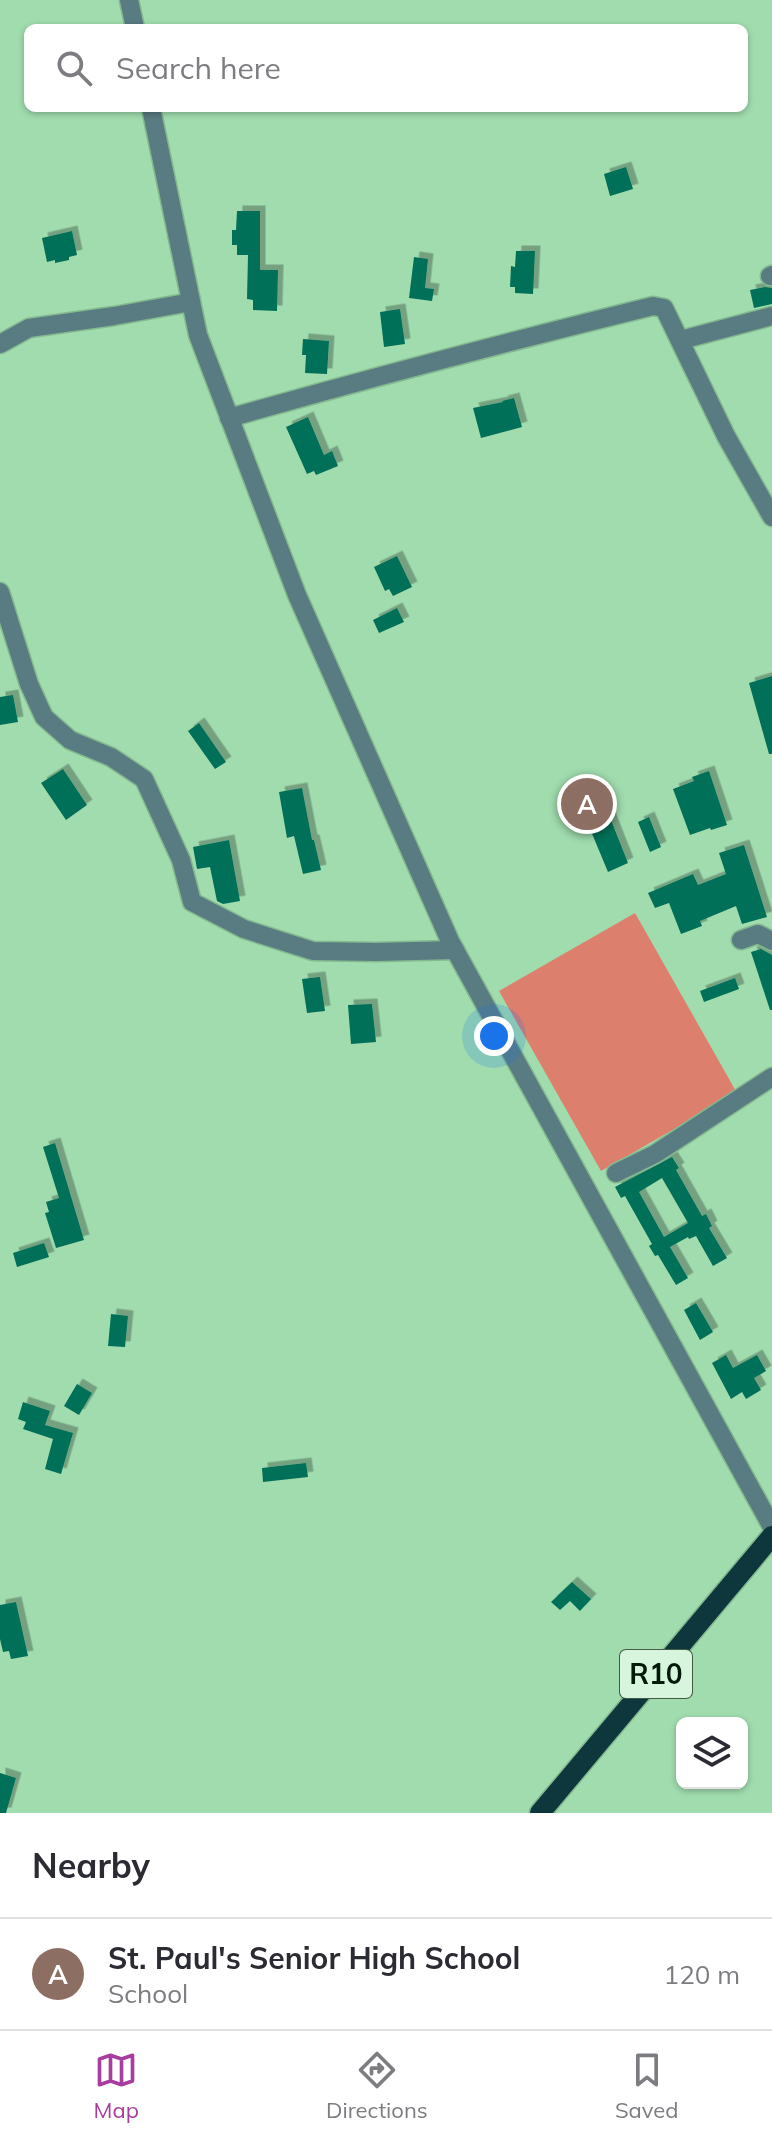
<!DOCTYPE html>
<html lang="en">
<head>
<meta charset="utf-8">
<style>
	:root { --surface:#fff; --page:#f2f2f3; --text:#2b2b33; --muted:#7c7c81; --line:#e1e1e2; --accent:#a73d9e }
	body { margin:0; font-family:Mulish,sans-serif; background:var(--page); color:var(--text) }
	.controls { position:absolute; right:24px; bottom:24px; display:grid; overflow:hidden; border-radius:12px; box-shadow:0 2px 6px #0004 }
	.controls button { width:72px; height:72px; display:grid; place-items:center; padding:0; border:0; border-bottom:2px solid var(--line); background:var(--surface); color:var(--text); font:40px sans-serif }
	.you { position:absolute; left:494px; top:1036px; width:28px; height:28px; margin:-20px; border:6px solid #fff; border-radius:50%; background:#1a73e8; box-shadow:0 0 0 12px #1a73e833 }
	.badge { display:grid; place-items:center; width:52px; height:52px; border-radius:50%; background:var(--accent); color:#fff; font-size:26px; font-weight:700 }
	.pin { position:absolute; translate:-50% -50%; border:4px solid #fff; box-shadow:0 2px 8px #0006 }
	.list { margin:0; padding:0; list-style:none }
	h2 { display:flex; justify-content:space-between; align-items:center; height:104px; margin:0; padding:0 32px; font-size:34px }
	h2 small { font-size:26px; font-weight:400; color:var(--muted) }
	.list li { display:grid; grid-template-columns:52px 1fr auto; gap:24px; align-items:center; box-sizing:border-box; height:112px; padding:0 32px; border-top:2px solid var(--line) }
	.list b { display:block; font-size:30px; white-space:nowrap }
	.list p { margin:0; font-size:26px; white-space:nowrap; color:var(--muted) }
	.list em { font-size:26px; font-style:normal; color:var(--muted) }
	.icon { flex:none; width:44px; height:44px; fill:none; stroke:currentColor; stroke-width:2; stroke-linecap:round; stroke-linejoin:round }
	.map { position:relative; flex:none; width:772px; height:1813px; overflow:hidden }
	.search { position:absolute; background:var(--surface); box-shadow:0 2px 6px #0004; left:24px; right:24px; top:24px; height:88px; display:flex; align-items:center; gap:20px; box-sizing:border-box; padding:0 28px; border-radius:12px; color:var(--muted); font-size:30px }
	.sheet { height:216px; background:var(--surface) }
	nav { display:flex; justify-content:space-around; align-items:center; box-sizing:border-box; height:112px; border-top:2px solid var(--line); background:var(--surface); font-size:22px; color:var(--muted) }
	nav a { display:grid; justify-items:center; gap:4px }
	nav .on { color:var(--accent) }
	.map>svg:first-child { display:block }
	.green { fill:#dd7f6d }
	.building { fill:#036f58; fill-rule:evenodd; filter:url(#shadow) }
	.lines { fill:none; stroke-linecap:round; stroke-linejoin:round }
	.minor-casing { stroke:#84b990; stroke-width:21 }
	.major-casing { stroke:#84b990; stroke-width:23 }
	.minor { stroke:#597b82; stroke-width:18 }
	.major { stroke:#0e363d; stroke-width:20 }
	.labels { text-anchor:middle; stroke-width:7; stroke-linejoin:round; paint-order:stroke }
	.shield { fill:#d7f4dd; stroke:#425a48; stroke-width:2 }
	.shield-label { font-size:28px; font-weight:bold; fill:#021808 }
</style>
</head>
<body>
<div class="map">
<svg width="772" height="1813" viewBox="0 0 772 1813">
	<defs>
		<filter id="shadow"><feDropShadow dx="5.5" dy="-5.5" stdDeviation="0" flood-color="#0004"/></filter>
	</defs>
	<rect width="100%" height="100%" fill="#a0dcae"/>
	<path class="green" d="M635 913 737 1093 601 1171 499 991Z"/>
	<g class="building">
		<path d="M626 167 633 189 610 196 604 174Z"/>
		<path d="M237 211H260V270H278L277 311 253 310V300L247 299 248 255H237V245H232V230H236Z"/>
		<path d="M72 231 77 255 69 257V260L55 263V260L47 262 42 238Z"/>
		<path d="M516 251H535L533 294 515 293V287H510L511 266 515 267Z"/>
		<path d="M414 257 428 259 425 288 434 289 432 301 409 298Z"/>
		<path d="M765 287 772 288V304L754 308 750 290Z"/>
		<path d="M400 309 405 344 384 347 380 312Z"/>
		<path d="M303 339 329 341 327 374 305 373 306 355H302Z"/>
		<path d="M514 398 522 427 481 438 473 408 503 402 502 401Z"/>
		<path d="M308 417 324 455 332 451 338 466 316 475 314 471 307 474 286 427Z"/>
		<path d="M397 556 412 587 393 596 389 589 385 591 374 567Z"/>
		<path d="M397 608 404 622 379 633 373 620Z"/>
		<path d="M772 676V754H769L749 683Z"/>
		<path d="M13 695 18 722 0 725V697Z"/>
		<path d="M199 723 226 762 215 769 188 731Z"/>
		<path d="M63 769 87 805 66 820 41 783Z"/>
		<path d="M709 771 727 825 711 830 710 828 690 835 673 789 694 781 692 777Z"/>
		<path d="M302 788 312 840H314L321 870 303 874 294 836 287 838 279 792Z"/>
		<path d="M609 815 628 863 608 872 588 824Z"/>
		<path d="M649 817 661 847 650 852 638 822Z"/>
		<path d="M229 840 240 901 223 904 217 901 210 867 197 869 193 847Z"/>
		<path d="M744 845 767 917 742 924 736 906 700 921 702 926 681 934 669 903 655 908 648 893 693 874 698 885 726 874 719 853Z"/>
		<path d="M761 949 772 955V1010H770L751 952Z"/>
		<path d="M320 977 325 1011 307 1013 302 979Z"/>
		<path d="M735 978 739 989 704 1002 700 991Z"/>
		<path d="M372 1004 376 1042 351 1044 348 1005Z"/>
		<path d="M55 1143 84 1240 56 1248 45 1213 49 1212 46 1202 59 1198 43 1147Z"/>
		<path d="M672 1157 679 1168 676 1170 702 1216 706 1214 712 1226 709 1228 727 1258 713 1266 696 1236 689 1239 688 1237 670 1247 688 1278 676 1285 658 1255 655 1256 649 1246 652 1244 625 1196 621 1198 615 1187ZM662 1178 688 1223 664 1237 639 1192Z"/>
		<path d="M44 1243 49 1257 17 1267 13 1253Z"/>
		<path d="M696 1303 713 1332 700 1340 684 1310Z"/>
		<path d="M111 1314 128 1316 125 1347 108 1346Z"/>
		<path d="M726 1355 733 1368 757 1355 766 1371 754 1378 761 1390 746 1399 742 1392 731 1399 712 1363Z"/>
		<path d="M77 1384 92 1393 79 1415 64 1406Z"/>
		<path d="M23 1402 50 1411 45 1425 73 1433 61 1474 45 1469 53 1439 23 1429 26 1422 18 1419Z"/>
		<path d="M306 1463 308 1477 263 1482 262 1468Z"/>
		<path d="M572 1582 591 1599 580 1611 570 1601 560 1610 551 1602Z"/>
		<path d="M16 1602 28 1656 11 1659 9 1651 3 1652 0 1639V1605Z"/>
		<path d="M0 1773 16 1778 6 1813H0Z"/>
	</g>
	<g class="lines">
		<g class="minor-casing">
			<g id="minor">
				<path d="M129 0 135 28"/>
				<path d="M151 108 198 335 297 595 450 941 772 1527"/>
				<path d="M770 276 772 275"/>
				<path d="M681 340 772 316"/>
				<path d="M0 344 29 328 114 316 191 302"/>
				<path d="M229 418C370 378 511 341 653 306L664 308 726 436 772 517"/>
				<path d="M0 592 29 684 44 717 70 740 111 757 144 779 181 860 192 902 244 929 313 951 376 952 455 950"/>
				<path d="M741 940 758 934 772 941"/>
				<path d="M616 1173 655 1154 772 1077"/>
			</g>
		</g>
		<g class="major-casing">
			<path id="major" d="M540 1813 772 1536"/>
		</g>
		<use href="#minor" class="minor"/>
		<use href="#major" class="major"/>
	</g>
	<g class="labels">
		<rect class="shield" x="620" y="1650" width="72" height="48" rx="6"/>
		<g class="shield-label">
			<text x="656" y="1684">R10</text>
		</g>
	</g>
</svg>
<div class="controls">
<button><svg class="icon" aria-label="layers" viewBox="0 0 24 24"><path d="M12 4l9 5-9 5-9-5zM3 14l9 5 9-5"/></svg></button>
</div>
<div class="you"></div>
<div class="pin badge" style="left:587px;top:804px;background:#8d6e63">A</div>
<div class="search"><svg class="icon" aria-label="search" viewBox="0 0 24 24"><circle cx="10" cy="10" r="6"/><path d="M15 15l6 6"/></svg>Search here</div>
</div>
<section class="sheet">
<h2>Nearby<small></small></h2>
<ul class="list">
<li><span class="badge" style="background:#8d6e63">A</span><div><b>St. Paul's Senior High School</b><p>School</p></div><em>120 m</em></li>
</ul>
</section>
<nav>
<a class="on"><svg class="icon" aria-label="map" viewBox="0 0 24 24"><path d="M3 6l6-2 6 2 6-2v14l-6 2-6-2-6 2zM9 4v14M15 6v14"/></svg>Map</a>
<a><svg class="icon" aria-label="directions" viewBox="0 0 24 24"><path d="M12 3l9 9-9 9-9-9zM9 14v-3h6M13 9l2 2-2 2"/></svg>Directions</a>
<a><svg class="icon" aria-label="saved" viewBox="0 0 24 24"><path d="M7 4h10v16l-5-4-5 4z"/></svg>Saved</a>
</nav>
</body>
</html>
